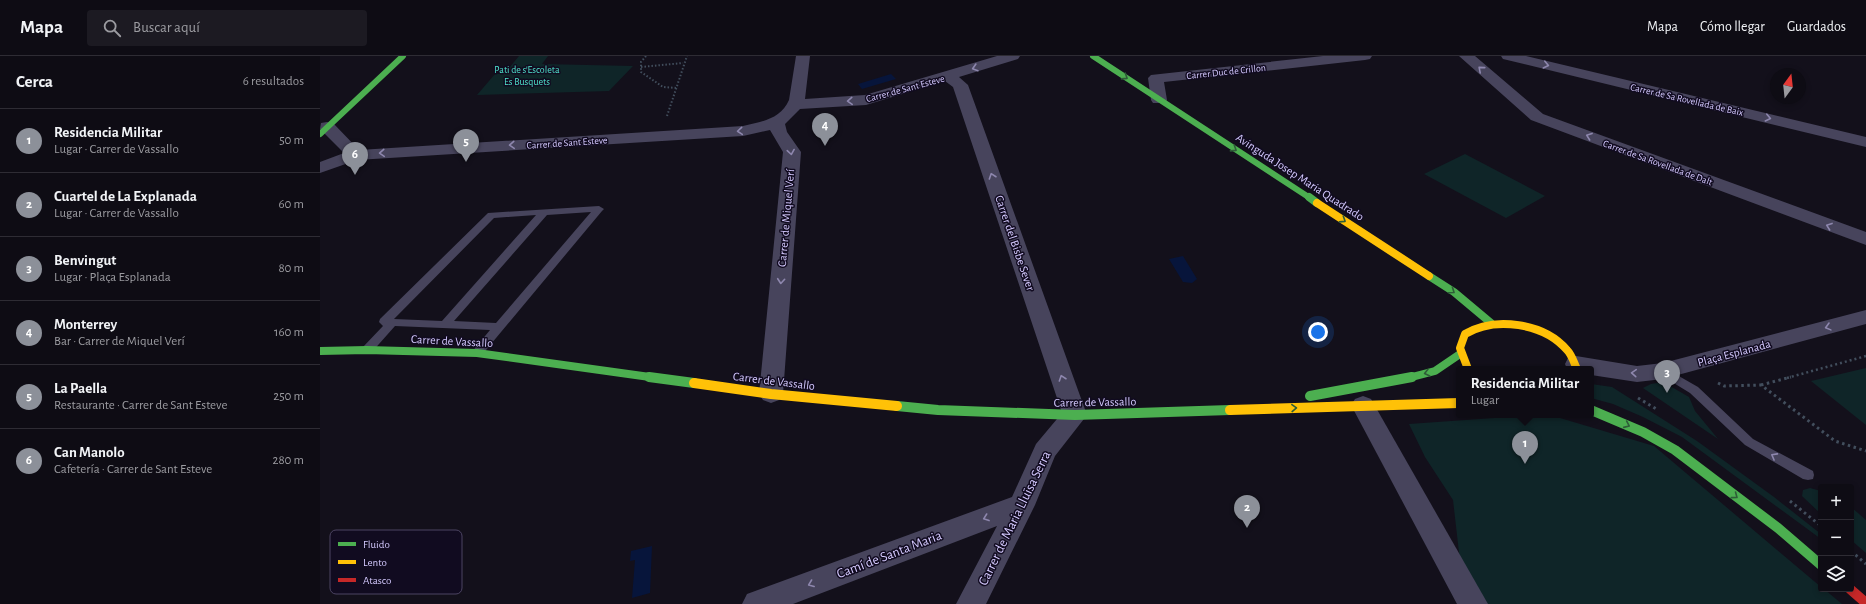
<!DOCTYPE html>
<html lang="es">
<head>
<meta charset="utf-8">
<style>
	:root { --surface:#0e0c14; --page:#1c1a22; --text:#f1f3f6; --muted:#9b9ba0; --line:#2e2c34; --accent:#8c9099 }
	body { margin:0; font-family:"Alegreya Sans",sans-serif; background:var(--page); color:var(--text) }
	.controls { position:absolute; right:12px; bottom:12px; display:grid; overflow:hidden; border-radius:4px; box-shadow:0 2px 6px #0003 }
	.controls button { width:36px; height:36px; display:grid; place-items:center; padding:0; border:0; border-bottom:1px solid var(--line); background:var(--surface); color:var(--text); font:20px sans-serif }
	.compass { position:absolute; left:1450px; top:12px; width:36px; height:36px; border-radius:50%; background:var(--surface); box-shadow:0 2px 6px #0003; rotate:15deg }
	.you { position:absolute; left:998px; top:276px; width:14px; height:14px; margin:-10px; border:3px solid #fff; border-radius:50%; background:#1a73e8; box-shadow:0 0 0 6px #1a73e833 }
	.badge { display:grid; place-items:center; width:26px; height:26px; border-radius:50%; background:var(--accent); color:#fff; font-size:13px; font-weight:700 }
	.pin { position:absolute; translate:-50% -33px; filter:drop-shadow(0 1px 2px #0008) }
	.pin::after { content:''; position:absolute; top:21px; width:14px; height:12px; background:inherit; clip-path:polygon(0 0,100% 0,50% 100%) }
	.popup { position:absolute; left:1136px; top:310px; width:138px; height:52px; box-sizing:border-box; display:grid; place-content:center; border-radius:4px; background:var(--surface); filter:drop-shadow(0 1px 3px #0005); font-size:13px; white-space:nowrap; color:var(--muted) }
	.popup b { font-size:15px; color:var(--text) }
	.popup::after { content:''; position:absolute; left:50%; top:100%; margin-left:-8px; border:8px solid transparent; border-top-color:var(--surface) }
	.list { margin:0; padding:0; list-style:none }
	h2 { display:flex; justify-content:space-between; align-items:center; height:52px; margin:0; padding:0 16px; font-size:17px }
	h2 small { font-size:13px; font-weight:400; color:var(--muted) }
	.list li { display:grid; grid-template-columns:26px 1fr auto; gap:12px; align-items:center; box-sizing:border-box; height:64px; padding:0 16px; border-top:1px solid var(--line) }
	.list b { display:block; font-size:15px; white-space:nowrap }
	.list p { margin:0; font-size:13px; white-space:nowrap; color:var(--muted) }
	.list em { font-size:13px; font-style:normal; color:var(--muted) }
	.icon { flex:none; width:22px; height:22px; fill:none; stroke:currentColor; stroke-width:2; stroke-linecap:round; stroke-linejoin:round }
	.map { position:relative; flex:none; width:1546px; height:548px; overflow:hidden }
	header { display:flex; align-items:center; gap:24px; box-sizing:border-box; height:56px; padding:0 20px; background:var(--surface); border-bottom:1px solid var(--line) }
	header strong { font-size:19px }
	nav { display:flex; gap:22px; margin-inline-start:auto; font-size:14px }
	.search { width:280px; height:36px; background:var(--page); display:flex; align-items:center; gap:10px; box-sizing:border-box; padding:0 14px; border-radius:4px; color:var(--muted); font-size:15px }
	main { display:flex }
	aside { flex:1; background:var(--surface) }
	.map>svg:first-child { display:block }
	.green { fill:#0f2528 }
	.water { fill:#07153b }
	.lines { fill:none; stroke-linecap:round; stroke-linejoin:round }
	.path-far2 { stroke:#424e5d; stroke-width:2; stroke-dasharray:1.5 2; stroke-linecap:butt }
	.path-far1 { stroke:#424e5d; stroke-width:2.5; stroke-dasharray:2 3; stroke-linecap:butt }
	.path { stroke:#424e5d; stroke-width:3; stroke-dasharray:2.5 3.5; stroke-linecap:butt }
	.lane { fill:#47445c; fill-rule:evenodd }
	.street { fill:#47445c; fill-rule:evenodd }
	.fast-far2 { stroke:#4caf50; stroke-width:6 }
	.fast-far1 { stroke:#4caf50; stroke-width:8 }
	.fast { stroke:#4caf50; stroke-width:10 }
	.slow-far1 { stroke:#ffc107; stroke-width:8 }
	.slow { stroke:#ffc107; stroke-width:10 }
	.jam { stroke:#c62828; stroke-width:10 }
	.oneway { stroke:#8e87ae }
	.oneway2 { stroke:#2e5d38 }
	.labels { text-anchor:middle; stroke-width:3; stroke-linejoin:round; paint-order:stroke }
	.far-park-label { font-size:10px; fill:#50e5ce; stroke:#110b20 }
	.far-street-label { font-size:10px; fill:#d5caff; stroke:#110b20 }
	.street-label { font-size:12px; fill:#d5caff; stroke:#110b20 }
	.near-street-label { font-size:14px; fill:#d5caff; stroke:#110b20 }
	.key { fill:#110b20; stroke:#4c4463; stroke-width:1 }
	.key-label { font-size:11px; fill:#d5caff }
</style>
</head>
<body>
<header>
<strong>Mapa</strong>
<div class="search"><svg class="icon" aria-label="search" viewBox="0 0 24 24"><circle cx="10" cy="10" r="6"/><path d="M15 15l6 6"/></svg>Buscar aquí</div>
<nav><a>Mapa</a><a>Cómo llegar</a><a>Guardados</a></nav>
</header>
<main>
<aside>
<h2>Cerca<small>6 resultados</small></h2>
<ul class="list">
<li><span class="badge">1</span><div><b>Residencia Militar</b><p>Lugar · Carrer de Vassallo</p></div><em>50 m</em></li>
<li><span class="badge">2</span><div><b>Cuartel de La Explanada</b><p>Lugar · Carrer de Vassallo</p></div><em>60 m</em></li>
<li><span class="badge">3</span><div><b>Benvingut</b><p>Lugar · Plaça Esplanada</p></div><em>80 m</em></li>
<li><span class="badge">4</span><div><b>Monterrey</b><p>Bar · Carrer de Miquel Verí</p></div><em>160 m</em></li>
<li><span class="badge">5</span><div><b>La Paella</b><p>Restaurante · Carrer de Sant Esteve</p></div><em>250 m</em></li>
<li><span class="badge">6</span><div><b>Can Manolo</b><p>Cafetería · Carrer de Sant Esteve</p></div><em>280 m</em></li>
</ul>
</aside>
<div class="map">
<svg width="1546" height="548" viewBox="0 0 1546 548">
	<rect width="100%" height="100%" fill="#13101b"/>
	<g class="green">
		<path d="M199 0H228L222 8 313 10 289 35 157 39 175 18H184Z"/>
		<path d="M1145 98 1225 140 1186 162 1104 118Z"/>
		<path d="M1546 312V369L1491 325Z"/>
		<path d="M1343 326 1369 341 1375 355 1398 383 1323 332 1331 328Z"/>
		<path d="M1271 328 1292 331 1377 385 1454 441 1501 478V483L1362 381 1323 361 1293 348 1271 342Z"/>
		<path d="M1217 359H1230L1334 390 1501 531V533H1504L1522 548H1163L1140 505 1133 444 1105 401 1089 368Z"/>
		<path d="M1490 432 1501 435V458L1482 440 1483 434Z"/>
		<path d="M1531 451 1546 464V497L1531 484Z"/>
	</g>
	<g class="water">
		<path d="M571 18 576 23 542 33 538 28Z"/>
		<path d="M863 200 877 223 872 227 863 226 849 203Z"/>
		<path d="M332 490 330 537 312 542 315 504 310 505 311 495Z"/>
	</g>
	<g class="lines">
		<g class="path-far2">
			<path d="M326 0 321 6V16L343 31 357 32"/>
			<path d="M321 11 363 7"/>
			<path d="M347 60 367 0"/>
		</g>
		<path class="path-far1" d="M1467 322 1546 300"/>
		<g class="path">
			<path d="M1398 327 1404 330 1441 329 1515 385 1546 395"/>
			<path d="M1441 329 1471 321"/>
			<path d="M1318 342 1338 354"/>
			<path d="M1470 445 1501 470"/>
			<path d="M1531 495 1546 508"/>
		</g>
		<g class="lane">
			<path d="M279 150 284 153 282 155 161 300H153L151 297 170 274 75 270 51 297H43L41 294 43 291 63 270 59 266 60 263 168 157ZM271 156 176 267 134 265 227 159ZM216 159 122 265 74 263 174 162Z"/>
			<path d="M1343 311 1378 331 1433 383 1493 415 1494 419 1493 423 1488 424 1483 423 1425 389 1370 337 1339 318 1337 315 1339 312Z"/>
		</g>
		<g class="street">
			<path d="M476 0H490L485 43 545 39 677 0H700L698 3 639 21 648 29 767 359 735 400 715 449 666 548H636L677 470 473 548H422L427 538 692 441 716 388 742 357 633 31 625 25 546 49 480 53 465 68 467 76 481 96 463 338 459 344 451 347 443 344 439 338 463 96 450 74 423 80 37 104 0 117V106L24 97 0 73 1 67 7 66 13 67 39 94 423 70C441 66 461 63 469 44Z"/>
			<path d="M1003 0H1052L1050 3 1045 4 844 26 847 44 845 47H833L831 44 828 22 831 19Z"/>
			<path d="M1139 0H1155L1223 58 1546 176V189L1211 64Z"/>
			<path d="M1181 0H1206L1546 81V91L1183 3Z"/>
			<path d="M1546 254V268L1343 323 1317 326 1271 319V313H1247L1245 308 1248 302 1256 300 1317 310 1343 307Z"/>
			<path d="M1043 340 1051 343 1168 548H1137L1031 349 1035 343Z"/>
		</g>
		<g class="fast-far2">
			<path d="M773 0 990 142"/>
			<path d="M0 78 83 0"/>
		</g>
		<g class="fast-far1">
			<path d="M989 141 997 147"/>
			<path d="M1109 220 1134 236 1171 267"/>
			<path d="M0 295 47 294 157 297 337 322"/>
			<path d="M1088 322 1115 315 1140 298"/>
		</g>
		<g class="fast">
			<path d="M329 321 374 327"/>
			<path d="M990 340 1092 321"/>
			<path d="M577 350 618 354 755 359 910 354"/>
			<path d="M1271 354 1323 376 1355 394 1458 472 1501 509"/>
		</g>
		<g class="slow-far1">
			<path d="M997 147 1109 220"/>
			<path d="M1148 313 1140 292 1145 278C1175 260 1224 267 1247 294 1252 299 1254 307 1257 313"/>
		</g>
		<g class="slow">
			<path d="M374 327 451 338 577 350"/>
			<path d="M910 354 1139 347"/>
		</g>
		<path class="jam" d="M1530 533 1546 547"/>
	</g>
	<defs><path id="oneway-chevron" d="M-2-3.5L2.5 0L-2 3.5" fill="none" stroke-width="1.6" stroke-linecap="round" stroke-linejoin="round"/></defs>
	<g class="oneway">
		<use href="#oneway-chevron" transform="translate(1226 9) rotate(13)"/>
		<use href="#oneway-chevron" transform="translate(655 12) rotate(163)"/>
		<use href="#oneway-chevron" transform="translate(1161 13) rotate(-139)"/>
		<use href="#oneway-chevron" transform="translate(530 45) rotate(177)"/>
		<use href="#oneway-chevron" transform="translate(1448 62) rotate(13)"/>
		<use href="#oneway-chevron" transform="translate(420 75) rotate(175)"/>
		<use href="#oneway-chevron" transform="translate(1269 80) rotate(-160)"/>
		<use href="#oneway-chevron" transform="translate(192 89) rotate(176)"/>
		<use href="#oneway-chevron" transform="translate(471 96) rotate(81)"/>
		<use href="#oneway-chevron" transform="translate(62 97) rotate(176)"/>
		<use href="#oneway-chevron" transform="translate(672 120) rotate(-109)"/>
		<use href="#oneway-chevron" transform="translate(1509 170) rotate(-160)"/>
		<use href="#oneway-chevron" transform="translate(461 225) rotate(95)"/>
		<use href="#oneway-chevron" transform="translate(1508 271) rotate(165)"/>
		<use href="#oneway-chevron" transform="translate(1314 317) rotate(-176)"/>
		<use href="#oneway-chevron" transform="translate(742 322) rotate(-109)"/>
		<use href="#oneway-chevron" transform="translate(1454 400) rotate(-151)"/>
		<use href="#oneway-chevron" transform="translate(666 462) rotate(160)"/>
		<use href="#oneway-chevron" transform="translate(491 528) rotate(159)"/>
	</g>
	<g class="oneway2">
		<use href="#oneway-chevron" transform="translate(805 21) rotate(33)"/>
		<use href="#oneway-chevron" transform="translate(914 93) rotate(33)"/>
		<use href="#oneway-chevron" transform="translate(1023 164) rotate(33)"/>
		<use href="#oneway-chevron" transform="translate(1132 235) rotate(35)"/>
		<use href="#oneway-chevron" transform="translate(1107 317) rotate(166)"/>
		<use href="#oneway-chevron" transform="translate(974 352) rotate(-2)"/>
		<use href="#oneway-chevron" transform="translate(1307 369) rotate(24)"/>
		<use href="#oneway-chevron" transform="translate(1415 440) rotate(37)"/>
	</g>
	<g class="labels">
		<g class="far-park-label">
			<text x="207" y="17">Pati de s'Escoleta<tspan x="207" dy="12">Es Busquets</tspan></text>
		</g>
		<g class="far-street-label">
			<text transform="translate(906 15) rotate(-6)" y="4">Carrer Duc de Crillon</text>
			<text transform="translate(585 32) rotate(-15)" y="4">Carrer de Sant Esteve</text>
			<text transform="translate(1367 43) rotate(13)" y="4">Carrer de Sa Rovellada de Baix</text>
			<text transform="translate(247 86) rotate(-4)" y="4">Carrer de Sant Esteve</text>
			<text transform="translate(1338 106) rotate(20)" y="4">Carrer de Sa Rovellada de Dalt</text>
		</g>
		<g class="street-label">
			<text transform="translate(980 121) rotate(33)" y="4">Avinguda Josep Maria Quadrado</text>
			<text transform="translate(466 162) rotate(-85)" y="4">Carrer de Miquel Verí</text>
			<text transform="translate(695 187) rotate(71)" y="4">Carrer del Bisbe Sever</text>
			<text transform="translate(132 285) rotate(3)" y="4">Carrer de Vassallo</text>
			<text transform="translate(1414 297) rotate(-15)" y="4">Plaça Esplanada</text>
			<text transform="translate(454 325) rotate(7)" y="4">Carrer de Vassallo</text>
			<text transform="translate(775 346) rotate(-1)" y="4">Carrer de Vassallo</text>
		</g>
		<g class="near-street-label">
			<text transform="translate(694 462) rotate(-64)" y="5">Carrer de Maria Lluïsa Serra</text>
			<text transform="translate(569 498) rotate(-21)" y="5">Camí de Santa Maria</text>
		</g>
	</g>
	<rect x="10" y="474" width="132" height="64" rx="6" class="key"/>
	<rect x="18" y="486" width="18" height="4" fill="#4caf50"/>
	<rect x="18" y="504" width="18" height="4" fill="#ffc107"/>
	<rect x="18" y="522" width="18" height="4" fill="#c62828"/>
	<g class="key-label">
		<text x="43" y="492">Fluido</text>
		<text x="43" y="510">Lento</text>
		<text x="43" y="528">Atasco</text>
	</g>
</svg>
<div class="controls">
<button>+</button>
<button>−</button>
<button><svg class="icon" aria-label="layers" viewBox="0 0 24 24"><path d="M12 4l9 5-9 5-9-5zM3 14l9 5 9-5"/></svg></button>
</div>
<svg class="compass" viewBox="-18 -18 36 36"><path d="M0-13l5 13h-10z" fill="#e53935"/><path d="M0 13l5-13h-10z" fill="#9b9ba0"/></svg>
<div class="you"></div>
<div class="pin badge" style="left:1205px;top:408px">1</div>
<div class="popup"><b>Residencia Militar</b>Lugar</div>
<div class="pin badge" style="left:927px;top:472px">2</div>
<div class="pin badge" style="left:1347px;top:337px">3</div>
<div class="pin badge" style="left:505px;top:90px">4</div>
<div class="pin badge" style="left:146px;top:106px">5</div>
<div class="pin badge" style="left:35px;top:119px">6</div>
</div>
</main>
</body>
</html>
